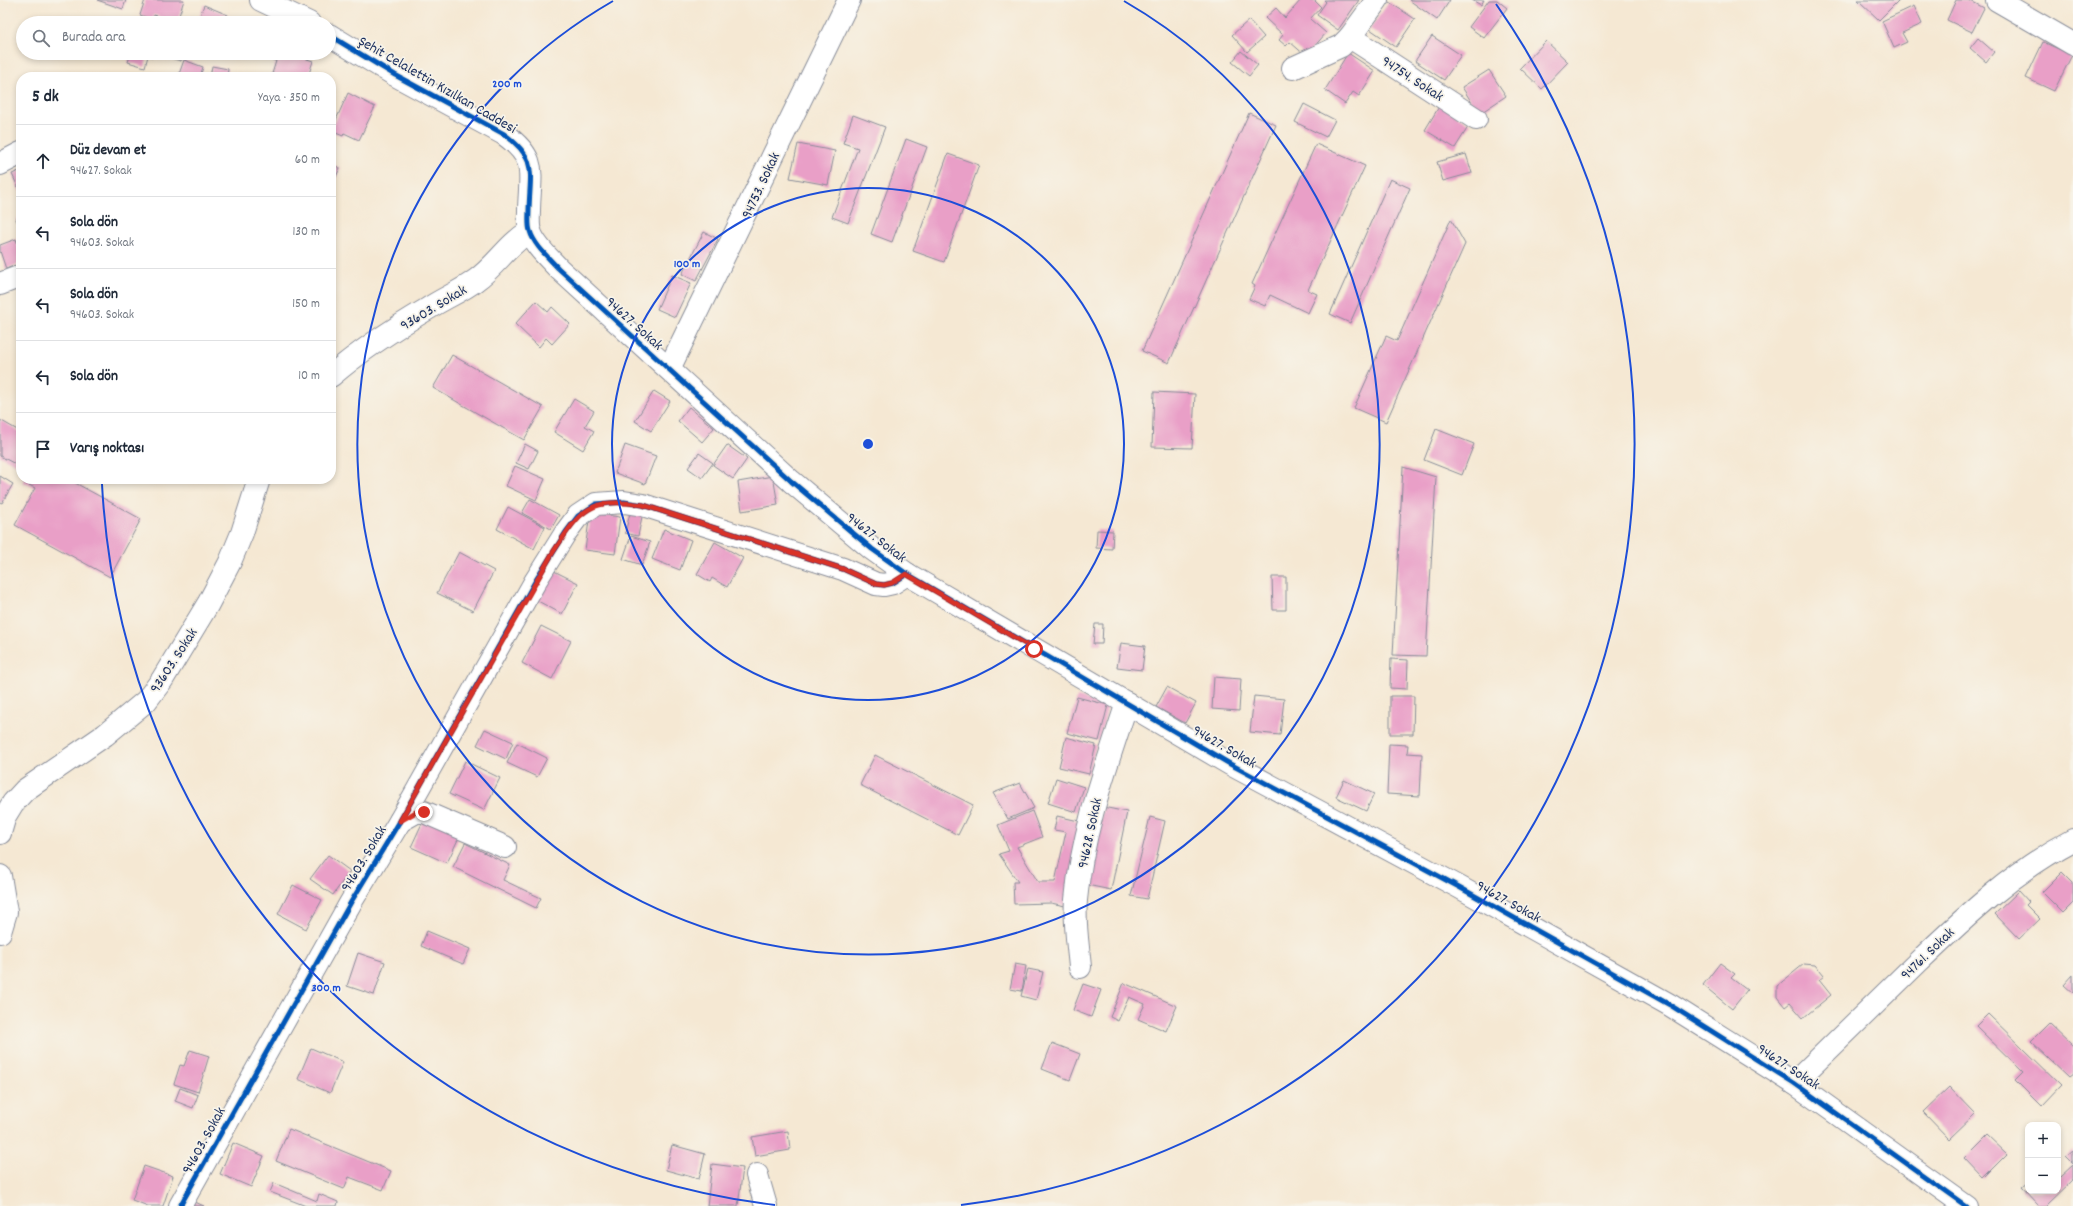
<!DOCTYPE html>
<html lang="tr">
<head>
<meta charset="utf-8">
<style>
	:root { --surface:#fff; --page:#f6f6f7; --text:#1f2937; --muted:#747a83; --line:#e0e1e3 }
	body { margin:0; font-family:Dekko,sans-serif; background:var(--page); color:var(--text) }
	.controls { position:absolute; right:12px; bottom:12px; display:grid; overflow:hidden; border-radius:8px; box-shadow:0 2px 6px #0003 }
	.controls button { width:36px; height:36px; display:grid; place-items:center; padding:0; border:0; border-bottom:1px solid var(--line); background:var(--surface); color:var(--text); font:20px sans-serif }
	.stop { position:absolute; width:12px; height:12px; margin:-9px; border:3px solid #d93025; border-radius:50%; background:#fff }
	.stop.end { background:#d93025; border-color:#fff; box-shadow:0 1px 4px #0008 }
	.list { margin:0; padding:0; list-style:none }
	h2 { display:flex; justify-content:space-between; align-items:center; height:52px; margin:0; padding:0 16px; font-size:17px }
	h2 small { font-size:13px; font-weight:400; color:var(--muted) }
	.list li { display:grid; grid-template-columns:26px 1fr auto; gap:12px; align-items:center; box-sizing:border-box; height:72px; padding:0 16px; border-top:1px solid var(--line) }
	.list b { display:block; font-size:15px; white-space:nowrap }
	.list p { margin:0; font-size:13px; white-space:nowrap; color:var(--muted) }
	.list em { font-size:13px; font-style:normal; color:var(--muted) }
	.icon { flex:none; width:22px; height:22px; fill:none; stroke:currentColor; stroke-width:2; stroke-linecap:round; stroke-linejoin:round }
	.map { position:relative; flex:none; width:2073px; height:1206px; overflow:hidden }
	.search { position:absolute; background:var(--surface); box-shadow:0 2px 6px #0003; left:16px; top:16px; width:320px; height:44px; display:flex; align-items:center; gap:10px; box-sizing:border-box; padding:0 14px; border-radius:22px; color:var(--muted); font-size:15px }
	.panel { position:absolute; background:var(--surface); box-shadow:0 2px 6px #0003; left:16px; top:72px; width:320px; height:412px; border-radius:16px }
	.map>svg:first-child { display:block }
	.building { fill:#e99fc7 }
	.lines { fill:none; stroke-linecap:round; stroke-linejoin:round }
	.minor-casing { stroke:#888c98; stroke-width:24 }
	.minor { stroke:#fff; stroke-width:22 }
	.cycleway-casing { stroke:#f7f3e8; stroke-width:8 }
	.cycleway { stroke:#0057b8; stroke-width:5 }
	.route { stroke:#d93025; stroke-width:5 }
	.ring { fill:none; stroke:#1d4ed8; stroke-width:2 }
	.labels { text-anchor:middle; stroke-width:3.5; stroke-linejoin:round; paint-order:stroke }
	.street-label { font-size:15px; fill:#1b2f5e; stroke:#f7f3e8 }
	.centre { fill:#1d4ed8; stroke:#f7f3e8; stroke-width:2 }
	.ring-label { font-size:12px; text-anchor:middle; font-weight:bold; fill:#1d4ed8; stroke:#f7f3e8; stroke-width:3.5; stroke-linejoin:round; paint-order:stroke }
</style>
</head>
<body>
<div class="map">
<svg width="2073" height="1206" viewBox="0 0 2073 1206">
	<rect width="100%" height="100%" fill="#f7f3e8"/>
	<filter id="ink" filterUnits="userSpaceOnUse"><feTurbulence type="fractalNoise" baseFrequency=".025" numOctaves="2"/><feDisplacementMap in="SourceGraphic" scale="8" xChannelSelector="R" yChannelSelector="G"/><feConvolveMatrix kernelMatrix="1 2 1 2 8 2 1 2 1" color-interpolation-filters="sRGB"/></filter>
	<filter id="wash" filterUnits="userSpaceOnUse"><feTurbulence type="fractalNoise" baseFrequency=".012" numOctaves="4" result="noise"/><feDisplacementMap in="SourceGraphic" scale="16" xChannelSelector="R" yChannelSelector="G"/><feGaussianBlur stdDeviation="0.9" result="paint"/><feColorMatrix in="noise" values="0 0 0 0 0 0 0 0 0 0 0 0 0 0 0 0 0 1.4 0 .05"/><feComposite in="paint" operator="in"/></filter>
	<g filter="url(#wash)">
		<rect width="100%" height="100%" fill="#f5e8d3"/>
		<g id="blocks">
			<g class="building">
				<path d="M97 0H126L123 9Z"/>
				<path d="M145 0H184L177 22 154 15 153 20 140 15Z"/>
				<path d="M1301 0H1314L1321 7 1310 19 1326 33 1306 56 1290 42 1286 46 1279 40 1283 35 1265 18 1276 8 1285 18Z"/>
				<path d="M1324 0H1359L1338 30 1317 15 1326 2Z"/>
				<path d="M1409 0H1450L1437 20Z"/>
				<path d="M1472 0H1484L1481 5Z"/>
				<path d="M1489 0H1497L1507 8 1484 38 1469 27Z"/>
				<path d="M1858 0H1899L1879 20Z"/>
				<path d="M1956 0H1969L1984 8 1972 32 1947 20Z"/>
				<path d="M1389 2 1415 19 1396 47 1370 29Z"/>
				<path d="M204 5 228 15 225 23H197Z"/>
				<path d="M1914 6 1922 24 1902 33 1907 42 1894 48 1882 21Z"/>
				<path d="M231 17 254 22V23H229Z"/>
				<path d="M1249 20 1264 37 1247 52 1232 35Z"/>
				<path d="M1432 36 1461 55 1444 80 1415 61Z"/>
				<path d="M1978 38 1994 52 1986 62 1970 48Z"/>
				<path d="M1546 41 1568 62 1542 89 1520 68Z"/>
				<path d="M2043 42 2072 55 2054 91 2026 78Z"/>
				<path d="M1241 51 1258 65 1249 76 1232 62Z"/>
				<path d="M131 53H154L152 57 148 56 145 67 128 62Z"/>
				<path d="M168 53H183L181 61 167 57Z"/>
				<path d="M272 53H303L301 57 313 61 308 77H271L276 61 270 59Z"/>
				<path d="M1348 53 1375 71 1359 96 1353 92 1345 104 1325 90Z"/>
				<path d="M184 60 203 67 200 77H178Z"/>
				<path d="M212 66 228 69 227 77H210Z"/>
				<path d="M1489 70 1506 96 1479 114 1462 87Z"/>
				<path d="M348 93 375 107 359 140 344 133 343 136 331 131Z"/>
				<path d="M1304 104 1335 120 1326 137 1295 122Z"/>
				<path d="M1440 105 1470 124 1455 148 1425 130Z"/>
				<path d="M1249 113 1276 125 1169 363 1142 351Z"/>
				<path d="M853 115 885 127 848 223 832 217 858 148 843 143Z"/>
				<path d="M906 139 927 147 892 242 871 234Z"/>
				<path d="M798 144 835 151 828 185 790 178Z"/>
				<path d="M1316 144 1365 166 1308 290 1317 294 1308 313 1270 295 1265 306 1249 299 1255 286 1252 284Z"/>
				<path d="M948 154 979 165 944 262 913 251Z"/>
				<path d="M1466 154 1472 173 1443 181 1437 162Z"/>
				<path d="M331 164 340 168 331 188Z"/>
				<path d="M21 170V194L12 174Z"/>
				<path d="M1390 179 1410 188 1350 323 1330 314Z"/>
				<path d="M21 217V231L16 219Z"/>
				<path d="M1451 219 1465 244 1386 422 1354 408 1386 336 1397 341Z"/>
				<path d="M704 232 718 239 696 281 682 274Z"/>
				<path d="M16 239 21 253V263L6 269 0 251V245Z"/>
				<path d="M672 275 691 283 675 317 657 309Z"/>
				<path d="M536 301 548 312 552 307 570 324 552 344 546 338 539 347 515 324Z"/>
				<path d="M452 355 543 407 524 440 433 388Z"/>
				<path d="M654 391 670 401 651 431 635 421Z"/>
				<path d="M1154 392 1195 394 1192 448 1152 447Z"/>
				<path d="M574 399 594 411 585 426 594 431 583 450 554 432Z"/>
				<path d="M689 407 714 428 702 442 678 421Z"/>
				<path d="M0 420 21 432V467L0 456Z"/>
				<path d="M1436 429 1474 444 1462 475 1424 460Z"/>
				<path d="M525 444 538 451 529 469 516 463Z"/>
				<path d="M625 445 656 456 645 484 615 473Z"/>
				<path d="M727 445 747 459 733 479 713 465Z"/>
				<path d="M699 453 713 463 702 478 688 468Z"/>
				<path d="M515 466 545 479 536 500 506 486Z"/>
				<path d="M1403 467 1436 477 1426 656 1393 655Z"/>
				<path d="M0 476 13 484 2 503 0 502Z"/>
				<path d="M773 476 778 505 742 511 738 482Z"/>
				<path d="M25 479H68L141 519 110 577 15 525 35 488 23 482Z"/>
				<path d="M530 499 559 515 551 529 522 513Z"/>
				<path d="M508 507 545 527 534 549 497 529Z"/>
				<path d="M631 509 643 512 638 536 625 533Z"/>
				<path d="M590 513 620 517 615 554 585 550Z"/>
				<path d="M664 529 691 540 680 570 652 559Z"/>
				<path d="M1097 530 1113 531 1112 549 1096 548Z"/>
				<path d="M631 536 650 542 642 565 623 559Z"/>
				<path d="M715 542 743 558 727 587 712 578 710 582 697 574Z"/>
				<path d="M459 552 494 571 473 611 437 593Z"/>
				<path d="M552 570 578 583 562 614 536 600Z"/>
				<path d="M1272 577H1286V610H1273Z"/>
				<path d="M1095 624H1103L1102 644H1093Z"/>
				<path d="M541 626 571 641 552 679 522 663Z"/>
				<path d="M1121 643 1145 646 1142 670 1117 667Z"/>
				<path d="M1391 659 1408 660 1407 689 1390 688Z"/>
				<path d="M1214 677 1241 679 1239 711 1212 709Z"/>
				<path d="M1167 687 1196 703 1185 723 1156 707Z"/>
				<path d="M1254 696 1284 699 1280 735 1250 732Z"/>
				<path d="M1390 696H1414L1413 734H1390Z"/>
				<path d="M1077 697 1108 705 1099 741 1067 733Z"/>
				<path d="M485 729 513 742 506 759 477 745Z"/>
				<path d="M1066 737 1096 745 1089 774 1059 767Z"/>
				<path d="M517 743 547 758 537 777 507 763Z"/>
				<path d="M1389 744 1408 745 1407 753 1422 754 1420 796 1387 794Z"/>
				<path d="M875 755 973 805 958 835 860 785Z"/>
				<path d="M465 761 500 778 484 810 449 794Z"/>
				<path d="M1056 778 1084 787 1076 812 1048 803Z"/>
				<path d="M1344 780 1374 794 1366 811 1336 797Z"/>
				<path d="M1020 783 1034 808 1008 819 993 793Z"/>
				<path d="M1103 807 1127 812 1111 890 1087 885Z"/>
				<path d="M1032 811 1042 837 1017 847 1038 882H1055L1066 832 1054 830 1057 816 1083 822 1065 906 1051 903 1014 904 1013 882H1018L999 854 1009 851 998 825Z"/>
				<path d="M425 817 461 833 447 863 411 847Z"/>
				<path d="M1150 817 1165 821 1147 899 1131 896Z"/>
				<path d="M465 843 510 865 503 880 541 898 536 908 453 867Z"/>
				<path d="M328 855 350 871 333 895 310 879Z"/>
				<path d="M2062 872 2073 883V903L2063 913 2042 892Z"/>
				<path d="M293 885 322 900 306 929 278 914Z"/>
				<path d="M2019 891 2029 902 2026 905 2040 919 2019 939 1995 914Z"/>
				<path d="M427 931 470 949 463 964 421 946Z"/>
				<path d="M358 953 385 962 374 995 347 986Z"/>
				<path d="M1720 963 1735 974 1731 978 1747 990 1732 1009 1703 985Z"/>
				<path d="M1015 964 1026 966 1022 991 1010 989Z"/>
				<path d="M1804 964 1815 965 1824 976 1819 980 1831 995 1803 1018 1790 1003 1785 1007 1777 997V986Z"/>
				<path d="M1028 969 1043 972 1036 1000 1021 996Z"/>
				<path d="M2073 975V993L2064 985Z"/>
				<path d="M1124 983 1177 1006 1166 1031 1138 1019 1145 1004 1129 997 1118 1021 1110 1017Z"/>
				<path d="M1083 984 1101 990 1091 1017 1073 1010Z"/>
				<path d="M1988 1014 2061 1085 2041 1106 2015 1080 2023 1072 1976 1026Z"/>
				<path d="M2049 1023 2073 1046V1074L2069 1077 2031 1041Z"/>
				<path d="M1052 1043 1080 1054 1070 1080 1042 1069Z"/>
				<path d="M311 1048 343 1062 330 1093 298 1079Z"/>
				<path d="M190 1050 209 1056 198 1092 174 1084 180 1065 184 1066Z"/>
				<path d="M1949 1087 1975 1114 1949 1139 1923 1112Z"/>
				<path d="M180 1088 198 1095 193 1108 175 1101Z"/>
				<path d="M289 1129 391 1171 383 1190 349 1177 344 1189 276 1161Z"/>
				<path d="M788 1131 790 1150 755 1156 752 1137Z"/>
				<path d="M1988 1136 2007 1154 1983 1178 1965 1159Z"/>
				<path d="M233 1143 264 1156 251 1187 220 1174Z"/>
				<path d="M672 1145 705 1154 699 1179 666 1170Z"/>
				<path d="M2073 1151V1164L2066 1157Z"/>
				<path d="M712 1164 743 1168 738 1206H707Z"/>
				<path d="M2073 1165V1179L2045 1206H2039L2022 1188 2028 1183V1191H2058V1175L2060 1177Z"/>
				<path d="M144 1166 173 1176 163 1206H148L132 1200Z"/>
				<path d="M274 1183 317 1201 319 1194 338 1202 337 1206H306L270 1192Z"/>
				<path d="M195 1202 204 1206H193Z"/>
			</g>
		</g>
	</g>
	<g filter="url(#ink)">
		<use href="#blocks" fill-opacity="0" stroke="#888c98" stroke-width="1"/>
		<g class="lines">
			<g class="minor-casing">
				<g id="minor">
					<path d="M261 0 309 23"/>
					<path d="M1997 0 2073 44"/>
					<path d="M329 35 395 75 504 134C538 159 530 171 529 210 529 216 528 225 530 231 534 245 548 257 558 268L791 481 872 549 907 574 1230 764 1459 887 1670 1005 1794 1083 1966 1206"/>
					<path d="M1350 37 1476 119"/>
					<path d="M1293 68 1341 46 1350 37 1377 0"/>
					<path d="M0 164 21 153"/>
					<path d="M0 284 21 276"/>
					<path d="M669 369 849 0"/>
					<path d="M331 376C361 350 395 328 429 308 444 298 462 291 476 280 496 266 508 244 530 231"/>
					<path d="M400 821 416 812H424L505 847"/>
					<path d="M0 833 5 816 13 803 25 790 105 735 146 701 162 680 208 604 230 562 242 533 259 479"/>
					<path d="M0 876 6 912 0 932"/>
					<path d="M1080 967C1078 945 1074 922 1076 900 1082 832 1106 767 1127 703"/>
					<path d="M1794 1083C1836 1042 1877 1002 1918 962 1966 916 2014 871 2073 840"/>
					<path d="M757 1175 766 1206"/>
					<path d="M180 1206 351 902 400 821 536 580 566 532 578 516 596 504 624 502 643 505 843 569 876 584 884 585 893 583 907 574"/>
				</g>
			</g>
			<use href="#minor" class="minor"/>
			<g class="cycleway-casing">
				<g id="cycleway">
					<path d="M329 35 395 75 504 134C538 159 530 171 529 210 529 216 528 225 530 231 534 245 548 257 558 268L791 481 872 549 907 574 1230 764 1459 887 1670 1005 1794 1083 1966 1206"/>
					<path d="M180 1206 351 902 400 821 536 580 566 532 578 516 596 504 624 502 643 505 843 569 876 584 884 585 893 583 907 574"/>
				</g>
			</g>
			<use href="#cycleway" class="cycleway"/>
		</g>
	</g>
	<g class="lines" filter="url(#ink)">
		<path class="route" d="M424 812H416L400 821 552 554C581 510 588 497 643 505L843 569 876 584 884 585 892 583 906 574 1034 649"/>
	</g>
	<g class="ring">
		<circle cx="868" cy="444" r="256"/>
		<path d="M1124 1A511 511 0 1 1 613 1"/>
		<path d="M775 1205A767 767 0 0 1 102 484M1496 4A767 767 0 0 1 961 1205"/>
	</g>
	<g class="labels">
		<g class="street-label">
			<text transform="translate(1413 78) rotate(33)" y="5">94754. Sokak</text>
			<text transform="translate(438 84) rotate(30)" y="5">Şehit Celalettin Kızılkan Caddesi</text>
			<text transform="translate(760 185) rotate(-65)" y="5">94753. Sokak</text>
			<text transform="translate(433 307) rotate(-31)" y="5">93603. Sokak</text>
			<text transform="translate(635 323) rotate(42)" y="5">94627. Sokak</text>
			<text transform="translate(877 537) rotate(38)" y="5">94627. Sokak</text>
			<text transform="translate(173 660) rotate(-57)" y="5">93603. Sokak</text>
			<text transform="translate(1225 746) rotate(30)" y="5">94627. Sokak</text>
			<text transform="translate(1089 833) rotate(-78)" y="5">94628. Sokak</text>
			<text transform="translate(363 858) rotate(-59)" y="5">94603. Sokak</text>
			<text transform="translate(1509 901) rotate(29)" y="5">94627. Sokak</text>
			<text transform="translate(1927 953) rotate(-44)" y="5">94761. Sokak</text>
			<text transform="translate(1789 1066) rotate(33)" y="5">94627. Sokak</text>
			<text transform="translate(203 1140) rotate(-61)" y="5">94603. Sokak</text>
		</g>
	</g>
	<circle cx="868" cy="444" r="6" class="centre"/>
	<g class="ring-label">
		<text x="507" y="87">200 m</text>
		<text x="687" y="267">100 m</text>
		<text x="326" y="991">300 m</text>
	</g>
</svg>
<div class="controls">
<button>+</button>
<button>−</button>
</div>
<div class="stop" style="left:1034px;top:649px"></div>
<div class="stop end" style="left:424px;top:812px"></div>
<div class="search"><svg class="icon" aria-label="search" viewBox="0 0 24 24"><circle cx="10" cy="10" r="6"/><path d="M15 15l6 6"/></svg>Burada ara</div>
<section class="panel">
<h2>5 dk<small>Yaya · 350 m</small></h2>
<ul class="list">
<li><svg class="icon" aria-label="ahead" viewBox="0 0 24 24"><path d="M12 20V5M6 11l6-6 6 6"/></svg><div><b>Düz devam et</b><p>94627. Sokak</p></div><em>60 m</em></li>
<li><svg class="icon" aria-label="left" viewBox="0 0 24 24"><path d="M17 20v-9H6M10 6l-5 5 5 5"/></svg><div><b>Sola dön</b><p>94603. Sokak</p></div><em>130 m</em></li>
<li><svg class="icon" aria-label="left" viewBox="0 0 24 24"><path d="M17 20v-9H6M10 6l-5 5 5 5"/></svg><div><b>Sola dön</b><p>94603. Sokak</p></div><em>150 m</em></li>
<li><svg class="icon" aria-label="left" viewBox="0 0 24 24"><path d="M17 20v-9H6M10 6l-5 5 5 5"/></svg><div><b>Sola dön</b></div><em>10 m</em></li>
<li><svg class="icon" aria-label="arrive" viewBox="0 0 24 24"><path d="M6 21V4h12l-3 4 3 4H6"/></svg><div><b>Varış noktası</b></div></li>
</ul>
</section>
</div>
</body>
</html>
